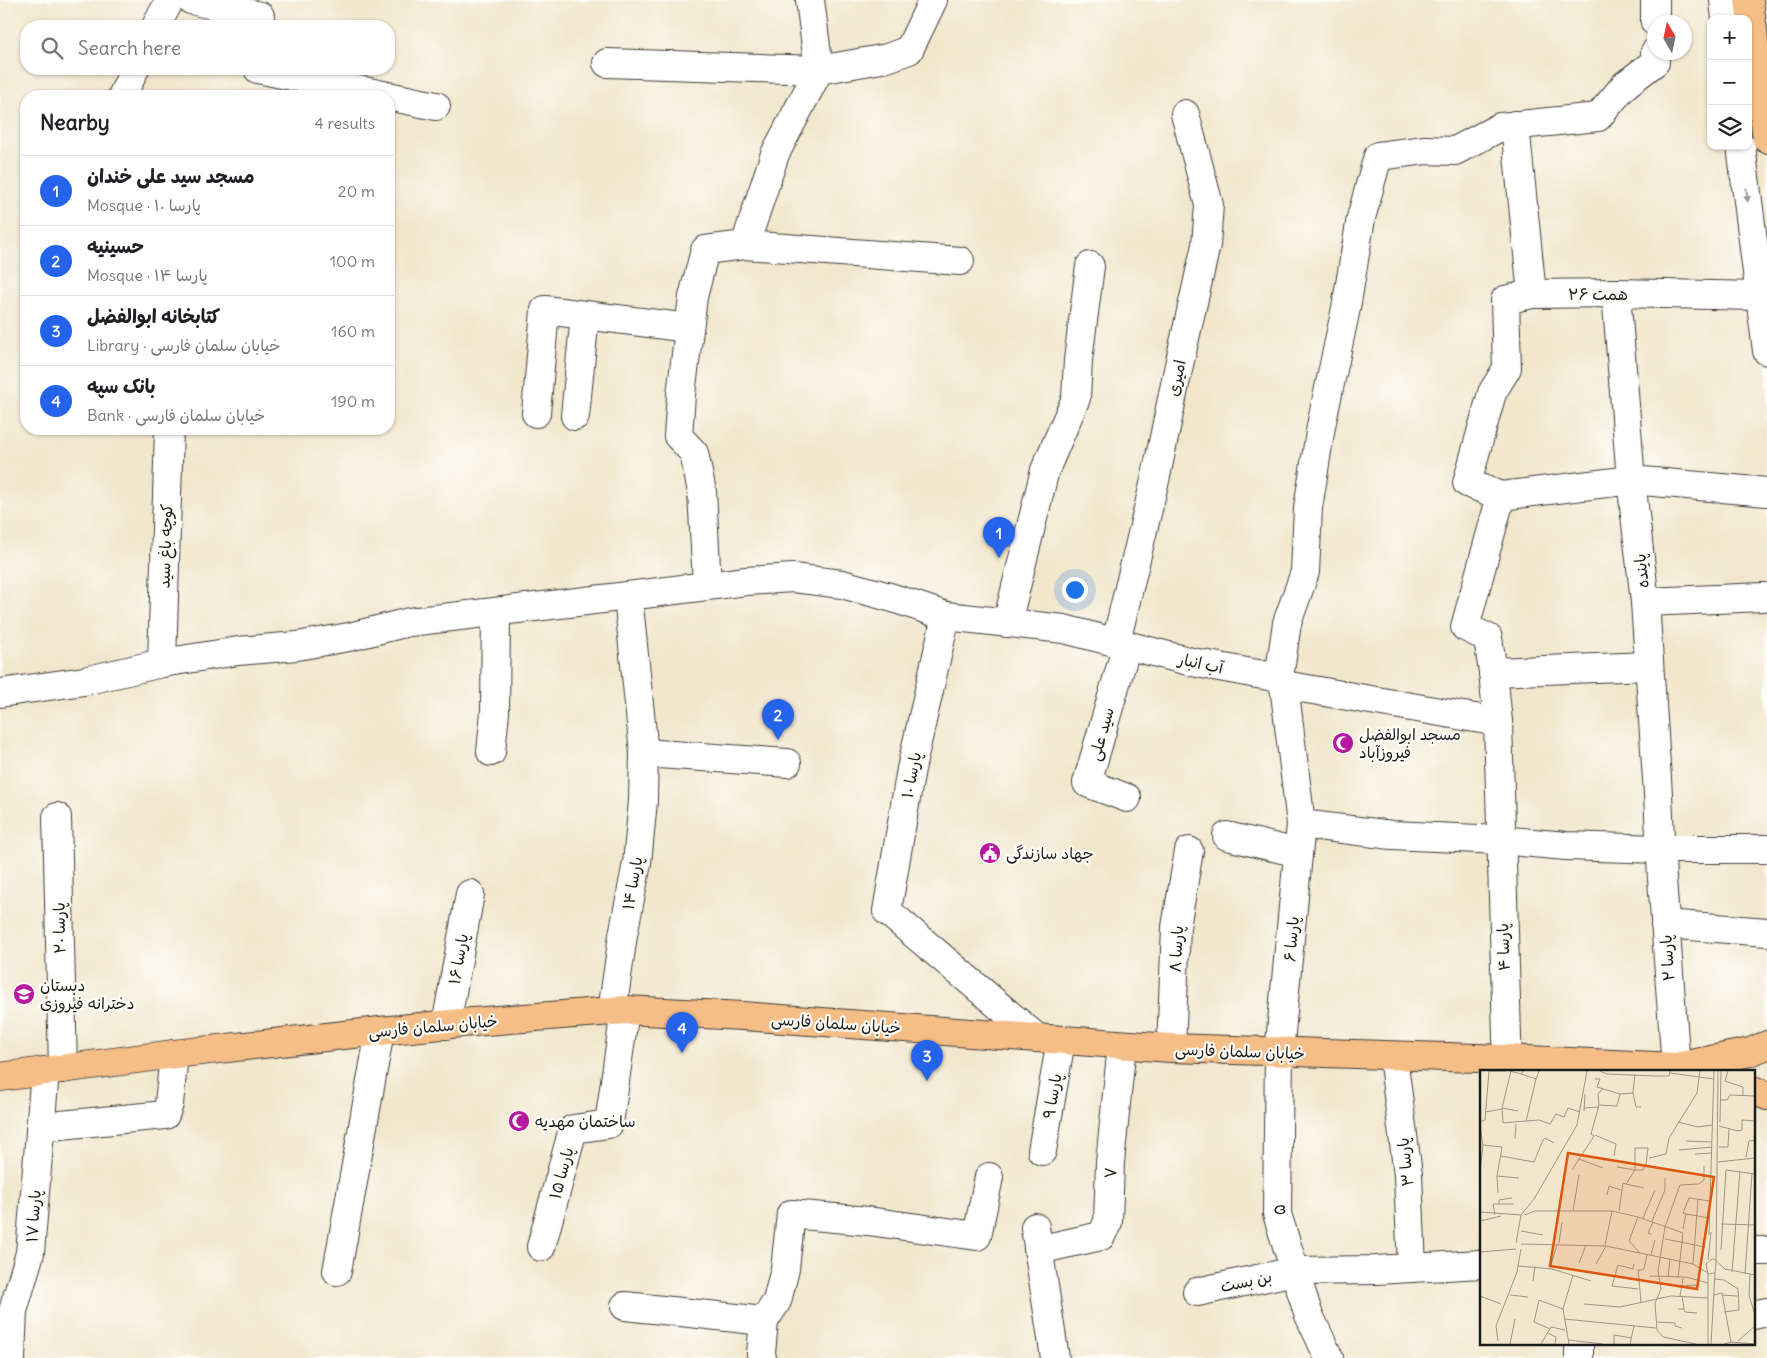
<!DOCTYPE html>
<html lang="en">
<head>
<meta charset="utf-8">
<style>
	:root { --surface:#fff; --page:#f6f6f6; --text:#202124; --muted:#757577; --line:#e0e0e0; --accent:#2563eb }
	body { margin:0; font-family:Delius,"Playpen Sans Arabic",sans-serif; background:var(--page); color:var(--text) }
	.controls { position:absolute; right:15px; top:15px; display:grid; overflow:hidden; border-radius:10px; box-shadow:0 1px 4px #0004 }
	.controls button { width:45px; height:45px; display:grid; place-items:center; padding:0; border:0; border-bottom:1px solid var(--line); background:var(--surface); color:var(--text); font:25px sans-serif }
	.compass { position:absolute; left:1647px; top:15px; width:45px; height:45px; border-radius:50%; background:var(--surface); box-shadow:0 1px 4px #0004; rotate:351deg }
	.you { position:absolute; left:1074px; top:589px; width:18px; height:18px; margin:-12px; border:4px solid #fff; border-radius:50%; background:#1a73e8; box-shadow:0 0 0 8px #1a73e833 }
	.badge { display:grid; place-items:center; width:32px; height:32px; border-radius:50%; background:var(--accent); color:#fff; font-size:16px; font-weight:700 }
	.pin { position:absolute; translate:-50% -41px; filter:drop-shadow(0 1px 2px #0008) }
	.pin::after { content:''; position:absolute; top:26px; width:18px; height:15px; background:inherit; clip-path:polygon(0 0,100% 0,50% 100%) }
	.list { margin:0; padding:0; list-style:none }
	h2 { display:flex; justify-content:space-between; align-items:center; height:65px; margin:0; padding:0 20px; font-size:21px }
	h2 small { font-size:16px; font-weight:400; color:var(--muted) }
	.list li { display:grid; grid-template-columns:32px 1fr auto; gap:15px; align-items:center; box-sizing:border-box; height:70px; padding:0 20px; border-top:1px solid var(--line) }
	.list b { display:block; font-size:19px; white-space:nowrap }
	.list p { margin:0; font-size:16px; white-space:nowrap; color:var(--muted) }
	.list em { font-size:16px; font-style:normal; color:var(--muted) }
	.icon { flex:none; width:28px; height:28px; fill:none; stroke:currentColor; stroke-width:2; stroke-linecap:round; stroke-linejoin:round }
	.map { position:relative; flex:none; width:1767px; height:1358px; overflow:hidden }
	.search { position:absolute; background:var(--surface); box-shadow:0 1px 4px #0004; left:20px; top:20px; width:375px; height:55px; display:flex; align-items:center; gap:12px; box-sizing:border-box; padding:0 18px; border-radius:20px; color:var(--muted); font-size:19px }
	.panel { position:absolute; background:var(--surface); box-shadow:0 1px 4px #0004; left:20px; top:90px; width:375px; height:345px; border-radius:20px }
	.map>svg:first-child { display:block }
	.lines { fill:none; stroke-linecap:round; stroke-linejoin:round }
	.minor-casing { stroke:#3c3a37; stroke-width:30 }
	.major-casing { stroke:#3c3a37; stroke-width:30 }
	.minor { stroke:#fff; stroke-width:28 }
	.major { stroke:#f6be87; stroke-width:28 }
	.oneway { fill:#999 }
	.labels { text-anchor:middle; stroke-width:4.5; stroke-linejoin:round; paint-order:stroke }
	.street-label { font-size:16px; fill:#1c1c1c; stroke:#fdfcf7 }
	.poi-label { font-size:16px; fill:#1c1c1c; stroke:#fdfcf7; text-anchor:start }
	.inset-road { fill:none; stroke:#9c9686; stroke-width:1 }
	.view { fill:#de560d; fill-opacity:0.15; stroke:#de560d; stroke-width:2.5 }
	.inset-edge { fill:none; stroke:#1c1c1c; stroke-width:2.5 }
</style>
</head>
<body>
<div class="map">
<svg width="1767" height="1358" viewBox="0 0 1767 1358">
	<rect width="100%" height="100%" fill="#fdfcf7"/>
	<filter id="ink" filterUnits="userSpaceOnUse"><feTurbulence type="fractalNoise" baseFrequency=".02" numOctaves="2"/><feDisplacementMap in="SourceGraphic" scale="10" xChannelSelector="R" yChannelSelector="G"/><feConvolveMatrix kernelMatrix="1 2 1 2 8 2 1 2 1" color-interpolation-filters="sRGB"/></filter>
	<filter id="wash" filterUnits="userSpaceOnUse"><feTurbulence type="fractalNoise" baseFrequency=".0096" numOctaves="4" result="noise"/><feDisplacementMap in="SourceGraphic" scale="20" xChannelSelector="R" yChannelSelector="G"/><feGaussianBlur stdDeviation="1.12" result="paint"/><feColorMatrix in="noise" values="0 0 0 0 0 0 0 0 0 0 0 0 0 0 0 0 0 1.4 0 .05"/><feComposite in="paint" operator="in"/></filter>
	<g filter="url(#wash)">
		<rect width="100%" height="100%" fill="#f2e7cd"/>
	</g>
	<g filter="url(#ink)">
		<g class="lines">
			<g class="minor-casing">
				<g id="minor">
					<path d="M191 0 260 16"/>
					<path d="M1724 0 1726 19"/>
					<path d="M1655 22V0"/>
					<path d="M156 26 170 0"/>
					<path d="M607 63 819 70 810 0"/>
					<path d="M258 69 436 106"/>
					<path d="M122 96 135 69"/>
					<path d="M1515 125 1532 294"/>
					<path d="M1741 146 1767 351"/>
					<path d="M745 245 960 261"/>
					<path d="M1616 293 1631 480 1645 602 1658 794 1662 879 1676 1067"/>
					<path d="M536 413 545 310 689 328"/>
					<path d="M575 416 585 315"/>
					<path d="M1501 496 1467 483 1492 393 1507 368 1505 300 1532 294 1616 293 1760 296"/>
					<path d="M707 585 702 492 694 453 678 436 681 395 693 297 705 250 745 245 775 154 819 70 887 58 909 50 933 0"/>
					<path d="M1645 602 1764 597"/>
					<path d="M1007 623 1045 470 1076 398 1078 360 1090 266"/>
					<path d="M1116 642 1156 476 1179 365 1206 245 1209 205 1185 114"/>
					<path d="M162 663 169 429"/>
					<path d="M1493 672 1488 638 1465 627 1501 496 1631 480 1767 492"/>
					<path d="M1279 678 1287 623 1305 572 1308 508 1321 426 1346 308 1361 218 1378 156 1425 150 1455 151 1500 127 1598 117 1625 85 1655 62V52"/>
					<path d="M1284 685 1498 722 1508 1072"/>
					<path d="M0 693 84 681 162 663 238 651 297 646 349 637 409 622 628 596"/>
					<path d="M1498 722 1493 672 1649 666"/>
					<path d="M491 752 495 712 496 613"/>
					<path d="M644 753 787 763"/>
					<path d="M1127 798 1087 783 1127 645"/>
					<path d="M57 817 63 1069"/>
					<path d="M1301 824 1392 835 1500 840 1566 846 1660 849H1767"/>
					<path d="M1227 836 1298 853"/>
					<path d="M1665 924 1767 932"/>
					<path d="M612 1012 623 935 637 863 643 801 644 753 628 596 746 581 793 578 842 584 893 598 946 616"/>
					<path d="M446 1025 470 894"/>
					<path d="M1037 1038 887 911 911 769 946 616 1064 629 1192 662 1279 678 1284 685 1301 824 1279 1053 1277 1214 1308 1313 1329 1358"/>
					<path d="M1171 1048 1176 927 1189 851"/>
					<path d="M1393 1056 1408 1175 1412 1268"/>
					<path d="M40 1127 165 1115 169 1104 174 1054"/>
					<path d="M1042 1151 1061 1040"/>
					<path d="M1035 1227 1055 1358"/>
					<path d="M541 1247 573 1129 609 1124 625 1010"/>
					<path d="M1038 1250 1101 1236 1108 1222 1110 1162 1122 1045"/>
					<path d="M1753 1251H1767"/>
					<path d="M337 1271 380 1031"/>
					<path d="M1197 1292 1295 1271 1376 1270 1481 1264"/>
					<path d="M625 1306 764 1321"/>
					<path d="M1753 1315 1767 1312"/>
					<path d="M11 1358 13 1311 30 1253 45 1071"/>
					<path d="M762 1358 761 1353 764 1321 777 1301 785 1269 791 1214 868 1221 977 1236 989 1177"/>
					<path d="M1579 1358V1344"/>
				</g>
			</g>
			<g class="major-casing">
				<g id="major">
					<path d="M1749 0 1767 139"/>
					<path d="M1676 1067 1750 1052 1767 1045"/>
					<path d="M0 1077 174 1054 380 1031 461 1023 625 1010 743 1016 1171 1048 1507 1059 1676 1067 1695 1072"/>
					<path d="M1753 1090 1767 1096"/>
				</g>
			</g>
			<use href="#minor" class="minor"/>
			<use href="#major" class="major"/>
		</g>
		<defs><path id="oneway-solid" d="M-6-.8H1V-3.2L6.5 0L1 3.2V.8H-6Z" transform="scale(1.25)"/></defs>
		<use class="oneway" href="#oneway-solid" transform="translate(1747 195) rotate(83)"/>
	</g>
	<defs>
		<g id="mosque-disc" transform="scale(1.125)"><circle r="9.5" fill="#b5179e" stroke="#fdfcf7"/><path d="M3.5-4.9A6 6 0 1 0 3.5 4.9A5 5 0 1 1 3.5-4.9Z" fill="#fff"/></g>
		<g id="civic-disc" transform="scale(1.125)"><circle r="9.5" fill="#b5179e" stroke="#fdfcf7"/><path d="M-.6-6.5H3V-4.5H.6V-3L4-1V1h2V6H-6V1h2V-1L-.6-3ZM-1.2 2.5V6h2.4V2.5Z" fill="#fff"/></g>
		<g id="school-disc" transform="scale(1.125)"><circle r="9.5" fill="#b5179e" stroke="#fdfcf7"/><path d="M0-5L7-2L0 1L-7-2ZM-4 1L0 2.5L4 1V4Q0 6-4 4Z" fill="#fff"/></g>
	</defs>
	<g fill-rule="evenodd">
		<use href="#mosque-disc" x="1343" y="743"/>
		<use href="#civic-disc" x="990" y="853"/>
		<use href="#school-disc" x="24" y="994"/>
		<use href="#mosque-disc" x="519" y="1121"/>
	</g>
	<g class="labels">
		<g class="street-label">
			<text x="1598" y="300">همت ۲۶</text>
			<text transform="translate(1176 378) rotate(-78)" y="6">امیری</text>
			<text transform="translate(165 546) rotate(-88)" y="6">کوچه باغ سید</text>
			<text transform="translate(1641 571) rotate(-96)" y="6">پاینده</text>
			<text transform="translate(1201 663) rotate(12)" y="6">آب انبار</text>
			<text transform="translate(1101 734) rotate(-74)" y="6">سید علی</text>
			<text transform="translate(911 775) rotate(-79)" y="6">پارسا ۱۰</text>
			<text transform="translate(632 883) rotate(-80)" y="6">پارسا ۱۴</text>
			<text transform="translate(59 928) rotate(-91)" y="6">پارسا ۲۰</text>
			<text transform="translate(1291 939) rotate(-85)" y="6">پارسا ۶</text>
			<text transform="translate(1503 947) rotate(-92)" y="6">پارسا ۴</text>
			<text transform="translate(1176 949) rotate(-87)" y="6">پارسا ۸</text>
			<text transform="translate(1667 958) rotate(-94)" y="6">پارسا ۲</text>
			<text transform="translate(458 959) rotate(-80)" y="6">پارسا ۱۶</text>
			<text transform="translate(836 1023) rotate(4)" y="6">خیابان سلمان فارسی</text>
			<text transform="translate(433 1026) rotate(-5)" y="6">خیابان سلمان فارسی</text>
			<text transform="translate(1240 1051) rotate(2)" y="6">خیابان سلمان فارسی</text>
			<text transform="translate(1052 1096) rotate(-80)" y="6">پارسا ۹</text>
			<text transform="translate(1405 1162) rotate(-96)" y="6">پارسا ۳</text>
			<text transform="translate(561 1173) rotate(-75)" y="6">پارسا ۱۵</text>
			<text transform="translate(1110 1173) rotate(-88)" y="6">۷</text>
			<text transform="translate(1279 1210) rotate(-96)" y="6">۵</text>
			<text transform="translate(33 1216) rotate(-86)" y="6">پارسا ۱۷</text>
			<text transform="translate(1246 1281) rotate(-12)" y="6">بن بست</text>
		</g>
		<g class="poi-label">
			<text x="1359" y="740">مسجد ابوالفضل<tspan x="1359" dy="18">فیروزآباد</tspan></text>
			<text x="1006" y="859">جهاد سازندگی</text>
			<text x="40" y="991">دبستان<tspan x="40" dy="18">دخترانه فیروزی</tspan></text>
			<text x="535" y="1127">ساختمان مهدیه</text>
		</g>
	</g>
	<g transform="translate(1480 1070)">
		<rect width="275" height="275" fill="#f2e7cd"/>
		<path class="inset-road" d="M9 1H26M30 1 41 4 43 1M31 1 22 38 23 53 46 51M120 1 127 4 175 6H189L190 1M248 1 245 11 263 17V25M190 3 234 9M41 4 56 9 59 1M155 4 153 23 156 37H161M56 9 46 51 59 50 70 54 76 44 84 47 88 38 100 42M115 9H120L117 17 140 24M240 30H247L250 25 275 26M119 35 137 36 140 24 153 23M22 38 38 41M104 38 119 37M104 41 105 24M5 42 22 39M0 52 5 50 9 1M198 52 218 57 232 55M240 52 241 1M0 56 3 75 0 101M239 56 258 61 262 60V50L275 51M115 65 136 74 134 86M35 69 36 54M206 71 232 72M3 75 22 77 17 106 18 123M239 77H248L249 58M199 80 232 77M215 84 232 83M21 86 54 92 63 70 65 68 74 73M266 87 269 71 275 70M169 88 186 84 189 68 217 23 220 1M99 89 123 98M238 92 275 88M137 97 155 100V78H168L166 94 163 100H155L146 114 143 113 139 141M92 100 114 66 111 64 119 35 118 24 123 18M17 106 39 108M146 114 164 118M127 125 129 116 141 120M32 128 19 130V134H34M93 141 99 105M0 142 41 145M206 144 203 143 209 128 230 131M15 145 13 134H19M44 145 55 141H132M163 148 175 120M0 151 21 146M172 151 185 120V108M241 154 275 155M185 157 178 201 181 219 175 233 177 260 183 267 216 274M185 157 200 115 219 114 224 110V96M203 159 206 144 230 148M41 161 63 165M171 164 168 163 173 152M229 165 234 1M185 169 225 177M36 173 41 145 54 129 97 55 107 1M79 173 82 152M41 174 126 176 213 194 228 203M125 175 132 141 158 147M241 180 246 100 275 104M0 182 36 179M160 183 149 171 158 147 203 163 198 208M171 185 175 170M228 190 231 162M236 192 238 1M236 192 235 203 228 204 226 194 232 189H234L245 199 275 205M99 193 106 175M116 194 126 176M154 194 153 199 138 195 132 216 158 219M213 194 218 129M38 196 73 199M70 198 77 175M72 199 111 211M158 199 161 232M158 201 164 199 167 185M252 202 260 101M265 204 272 103M270 204 269 225 275 245M170 206 206 207 228 213M188 207 190 189M235 209 244 210 258 219 259 240 244 242M53 211 55 196M201 216 220 215M30 225 48 227M234 225 242 223 251 272M242 225 257 226M0 226 21 234M200 226 203 208M104 234 140 237 191 226 228 228M198 239H204L202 226M204 239 205 242 217 243M84 249 176 258M176 252 195 253V256L202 258M70 259 54 252 59 230 83 239M68 263 76 267 75 274M88 270 123 274M18 271 16 256 37 202 41 179M258 271 275 256M30 274 35 249M61 274 71 257 85 260M89 274 83 239 93 205M134 274V265L152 268M150 274 154 256M228 274V204M231 274 235 203M244 274 251 272 275 274"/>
		<path class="view" d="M88 83 234 107 217 219 70 196Z"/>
		<rect width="275" height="275" class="inset-edge"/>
	</g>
</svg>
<div class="controls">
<button>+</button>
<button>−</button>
<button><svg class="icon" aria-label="layers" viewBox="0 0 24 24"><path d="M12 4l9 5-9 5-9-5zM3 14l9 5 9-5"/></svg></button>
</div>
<svg class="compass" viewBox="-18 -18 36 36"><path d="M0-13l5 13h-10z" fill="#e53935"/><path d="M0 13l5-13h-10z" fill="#757577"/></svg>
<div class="you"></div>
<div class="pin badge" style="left:999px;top:558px">1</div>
<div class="pin badge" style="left:778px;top:740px">2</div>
<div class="pin badge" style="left:927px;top:1081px">3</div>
<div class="pin badge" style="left:682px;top:1053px">4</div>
<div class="search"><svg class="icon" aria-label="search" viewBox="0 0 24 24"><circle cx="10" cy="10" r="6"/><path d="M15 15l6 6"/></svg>Search here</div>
<section class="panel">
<h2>Nearby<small>4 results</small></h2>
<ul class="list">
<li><span class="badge">1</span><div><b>مسجد سید علی خندان</b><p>Mosque · پارسا ۱۰</p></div><em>20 m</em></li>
<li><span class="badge">2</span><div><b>حسینیه</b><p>Mosque · پارسا ۱۴</p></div><em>100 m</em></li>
<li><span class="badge">3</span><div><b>کتابخانه ابوالفضل</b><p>Library · خیابان سلمان فارسی</p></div><em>160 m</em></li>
<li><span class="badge">4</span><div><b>بانک سپه</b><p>Bank · خیابان سلمان فارسی</p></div><em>190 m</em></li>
</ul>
</section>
</div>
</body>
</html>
